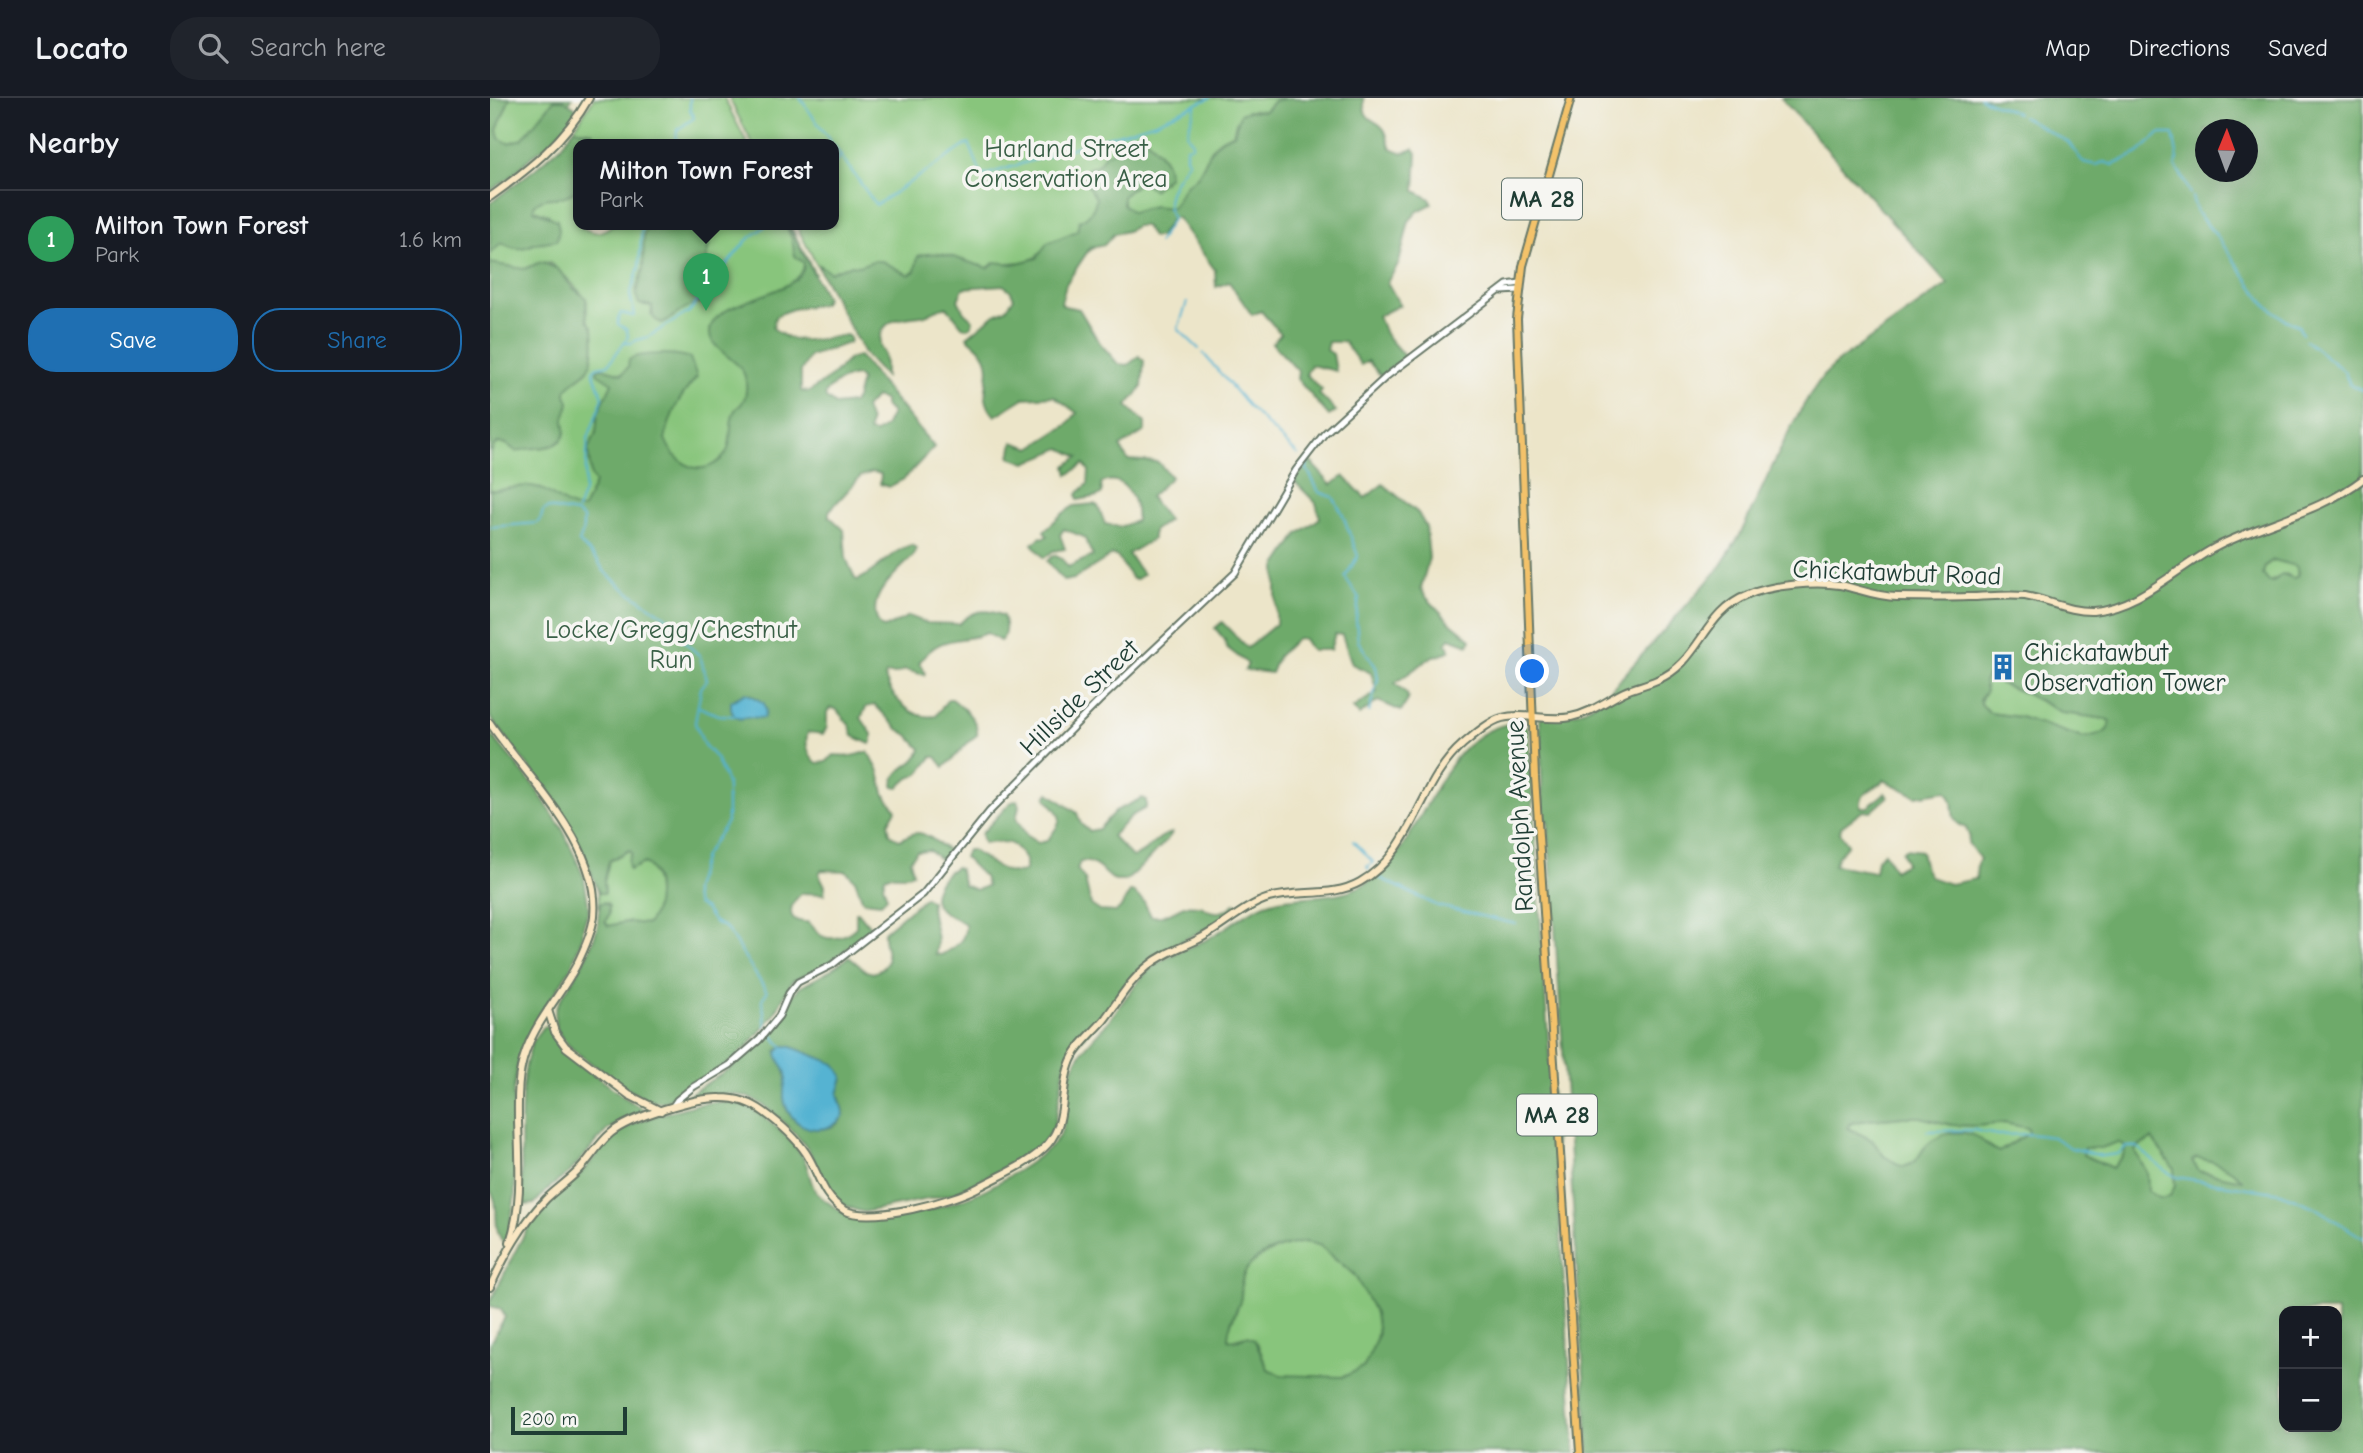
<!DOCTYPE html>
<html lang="en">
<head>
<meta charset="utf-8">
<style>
	:root { --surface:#171b24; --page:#20242c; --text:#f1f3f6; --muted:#9ea1a6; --line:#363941; --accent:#1f6fb2 }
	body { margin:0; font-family:"Comic Neue",sans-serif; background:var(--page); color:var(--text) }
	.controls { position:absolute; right:21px; bottom:21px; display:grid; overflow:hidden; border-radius:14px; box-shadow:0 7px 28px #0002 }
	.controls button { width:63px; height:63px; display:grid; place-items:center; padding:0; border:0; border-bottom:2px solid var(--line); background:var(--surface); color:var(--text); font:35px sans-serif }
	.compass { position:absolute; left:1705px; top:21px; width:63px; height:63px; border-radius:50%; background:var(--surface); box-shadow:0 7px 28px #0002; rotate:1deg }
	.scale { position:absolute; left:21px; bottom:18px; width:116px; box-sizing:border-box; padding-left:7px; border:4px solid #1f3d34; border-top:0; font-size:19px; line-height:24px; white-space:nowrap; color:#1f3d34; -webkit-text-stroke:5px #f6f6f2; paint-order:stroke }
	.you { position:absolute; left:1043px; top:574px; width:24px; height:24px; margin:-18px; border:5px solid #fff; border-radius:50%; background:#1a73e8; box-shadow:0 0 0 10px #1a73e833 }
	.badge { display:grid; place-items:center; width:46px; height:46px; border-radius:50%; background:var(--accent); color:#fff; font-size:23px; font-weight:700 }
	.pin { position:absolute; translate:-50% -58px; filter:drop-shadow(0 2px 4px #0008) }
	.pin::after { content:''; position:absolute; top:37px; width:24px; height:21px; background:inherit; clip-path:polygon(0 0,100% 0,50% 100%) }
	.popup { position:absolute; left:83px; top:41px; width:266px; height:91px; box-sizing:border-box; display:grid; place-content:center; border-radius:14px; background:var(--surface); filter:drop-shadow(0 2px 5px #0005); font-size:23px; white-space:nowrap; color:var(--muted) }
	.popup b { font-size:26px; color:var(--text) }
	.popup::after { content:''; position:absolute; left:50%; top:100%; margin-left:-14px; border:14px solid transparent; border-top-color:var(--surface) }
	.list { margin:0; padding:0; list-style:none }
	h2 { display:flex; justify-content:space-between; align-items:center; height:91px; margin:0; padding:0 28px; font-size:30px }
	h2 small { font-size:23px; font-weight:400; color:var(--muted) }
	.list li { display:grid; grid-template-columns:46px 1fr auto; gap:21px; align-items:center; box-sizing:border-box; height:98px; padding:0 28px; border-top:2px solid var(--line) }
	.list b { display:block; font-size:26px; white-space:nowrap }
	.list p { margin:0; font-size:23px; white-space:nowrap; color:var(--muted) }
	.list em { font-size:23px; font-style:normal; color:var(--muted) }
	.actions { display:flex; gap:14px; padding:21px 28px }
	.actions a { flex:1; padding:16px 0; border:2px solid var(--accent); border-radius:28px; text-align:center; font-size:24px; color:var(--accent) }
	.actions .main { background:var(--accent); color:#fff }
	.icon { flex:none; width:38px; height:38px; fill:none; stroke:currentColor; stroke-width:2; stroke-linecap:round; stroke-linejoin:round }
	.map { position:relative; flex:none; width:1873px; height:1355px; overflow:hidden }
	header { display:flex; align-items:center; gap:42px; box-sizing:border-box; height:98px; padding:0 35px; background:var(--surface); border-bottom:2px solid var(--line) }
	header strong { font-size:33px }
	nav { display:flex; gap:38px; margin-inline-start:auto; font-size:24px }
	.search { width:490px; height:63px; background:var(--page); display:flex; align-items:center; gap:18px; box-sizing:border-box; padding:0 24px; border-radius:28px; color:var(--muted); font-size:26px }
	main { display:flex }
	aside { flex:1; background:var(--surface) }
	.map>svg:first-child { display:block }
	.green { fill:#88c57b; stroke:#548158; stroke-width:2; fill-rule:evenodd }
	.forest { fill:#6eaa6b; stroke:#467450; stroke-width:2; fill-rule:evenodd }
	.water { fill:#54b3d2; stroke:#3a7883; stroke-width:2 }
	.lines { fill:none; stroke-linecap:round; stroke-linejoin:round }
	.stream { stroke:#54b3d2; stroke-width:2 }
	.tertiary-casing { stroke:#677868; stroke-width:9 }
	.secondary-casing { stroke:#677868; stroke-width:10 }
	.primary-casing { stroke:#677868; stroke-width:10 }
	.tertiary { stroke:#fff; stroke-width:5 }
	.secondary { stroke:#fae7c3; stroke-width:6 }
	.primary { stroke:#f3c26a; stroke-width:6 }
	.labels { text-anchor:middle; stroke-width:7; stroke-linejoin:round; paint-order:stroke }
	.shield { fill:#f6f6f2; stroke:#60746d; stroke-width:2 }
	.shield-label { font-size:24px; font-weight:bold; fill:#1f3d34 }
	.park-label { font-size:26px; fill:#395f46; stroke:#f6f6f2 }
	.street-label { font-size:26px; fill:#1f3d34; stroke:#f6f6f2 }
	.poi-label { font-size:26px; fill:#1f3d34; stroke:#f6f6f2; text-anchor:start }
</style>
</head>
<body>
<header>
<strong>Locato</strong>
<div class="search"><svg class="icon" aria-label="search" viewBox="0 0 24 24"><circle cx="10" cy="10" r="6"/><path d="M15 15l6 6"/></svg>Search here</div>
<nav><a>Map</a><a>Directions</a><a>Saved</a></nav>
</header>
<main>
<aside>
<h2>Nearby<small></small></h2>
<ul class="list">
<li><span class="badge" style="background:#2e9e5b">1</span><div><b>Milton Town Forest</b><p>Park</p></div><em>1.6 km</em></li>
</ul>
<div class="actions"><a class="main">Save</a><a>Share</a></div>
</aside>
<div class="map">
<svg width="1873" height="1355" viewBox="0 0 1873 1355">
	<rect width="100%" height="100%" fill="#f6f6f2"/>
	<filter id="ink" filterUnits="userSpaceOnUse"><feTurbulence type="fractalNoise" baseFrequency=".0143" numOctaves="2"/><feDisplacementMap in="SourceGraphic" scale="14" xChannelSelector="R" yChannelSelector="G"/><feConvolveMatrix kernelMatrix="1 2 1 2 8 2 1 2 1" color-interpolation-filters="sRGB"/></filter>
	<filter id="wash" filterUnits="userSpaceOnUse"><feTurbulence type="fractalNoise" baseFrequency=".00686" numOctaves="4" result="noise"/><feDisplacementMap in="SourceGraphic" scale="28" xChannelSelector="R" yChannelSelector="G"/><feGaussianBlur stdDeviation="1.57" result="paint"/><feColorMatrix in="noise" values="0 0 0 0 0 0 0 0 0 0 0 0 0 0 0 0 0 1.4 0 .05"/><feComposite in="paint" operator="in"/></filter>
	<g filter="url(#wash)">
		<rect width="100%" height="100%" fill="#ece5c9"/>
		<g class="green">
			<path d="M0 0H82L67 21 0 82Z"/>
			<path d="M104 0H234L258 47H124L119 43 120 47H106L104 36 84 31Z"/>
			<path d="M239 0H798L784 3 775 13 763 12 746 24 743 36C718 43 720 60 708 77 704 82 700 84 696 88 690 94 688 101 685 108L677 110 660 109 580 167 552 153C537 172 515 159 498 170L489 167 437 180 342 196 306 127H344V47H263ZM651 40C664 44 676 62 679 75L674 84 637 45Z"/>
			<path d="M88 92V127C100 135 110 138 122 127H159L154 136 153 171 146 192 154 207 159 206 162 208 161 218 182 127H300L325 176 221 232 356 371 0 525V357L5 346 18 345 96 218 97 203C93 197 66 167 59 165 48 162 42 170 33 171 23 172 10 167 0 165V155L12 145C37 157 33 145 54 145L59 117 44 112V108L49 102Z"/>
			<path d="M1784 462 1807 468V479L1803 480 1796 476 1779 484 1773 477C1774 468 1776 466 1784 462Z"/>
			<path d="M1497 577 1511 586 1532 594 1573 615 1615 621 1620 623 1619 630 1614 635 1593 640 1530 619 1500 615 1491 606 1494 584Z"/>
			<path d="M139 752 142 755 139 760 147 769 150 766H157C170 780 171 812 157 826L136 824 118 828 115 823C120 818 120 812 117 805H111L109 810 108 793 109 795 115 792 114 784 119 763Z"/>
			<path d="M1412 1019H1430L1462 1027 1486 1028 1514 1025 1539 1030V1036L1528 1041 1509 1054C1496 1049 1489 1039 1475 1035 1450 1028 1441 1056 1424 1065 1420 1067 1416 1068 1413 1069L1394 1058 1382 1042 1358 1030 1359 1026C1375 1020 1394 1022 1412 1019Z"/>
			<path d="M1662 1041 1684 1070 1685 1088 1680 1098 1671 1101 1658 1093 1657 1074 1645 1054 1647 1049Z"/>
			<path d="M1628 1044 1636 1049 1633 1058 1622 1070 1593 1057 1594 1050H1611Z"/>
			<path d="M1706 1060C1722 1062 1742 1069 1752 1082L1709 1073 1702 1063Z"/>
			<path d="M815 1144 830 1147 839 1153 845 1162 850 1164 867 1180 885 1215 888 1229 885 1248 874 1269 863 1276 851 1279H804L785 1276 778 1271 767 1245 755 1238 740 1242 737 1238C740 1225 747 1215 750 1202 753 1194 750 1185 754 1176 762 1157 797 1146 815 1144Z"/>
		</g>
		<g class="forest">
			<path d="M0 0H20L7 32 9 40 18 45 32 41 64 2H74L85 9 86 13 78 26 59 46 42 58 21 79 0 93Z"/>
			<path d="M798 0H874C872 27 888 19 895 33 898 39 897 44 901 50L913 55 924 51 927 55 925 93 940 101 942 106 928 113 919 123 909 165 897 184 910 207 888 218 895 236 915 259 891 278 878 263 871 267 854 244H838L836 252 843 256 846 273 821 267 816 276 832 292 829 296 846 313 839 318 807 281 808 273 782 245 791 236 771 213 762 217 739 184 726 189 725 172 687 120H682L669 139H662L655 128H646L637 133 624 136 614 147 600 150 576 186 571 205 574 208 589 211 609 244 628 266 638 267 649 258 654 263 652 289 637 308 655 325V333L630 349 638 362 668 364 681 379 660 399 678 422 663 433V441L638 456 653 476 647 481H642L627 458 622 457 584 481 574 483 557 463 564 457 572 461 578 469 603 458 594 439 574 431 570 437 575 451 563 453 554 460 542 446 551 439 554 440 557 438 554 433 572 416 584 408 604 406 608 408 615 426 630 429 646 423C649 403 634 374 611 385L612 395 608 398 588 402 587 396 598 386 599 373 594 366 578 377 576 368 589 359 571 350 536 365 520 359 523 344 541 350 577 327 587 315 564 298 534 300 505 318C484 296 507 276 493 255 490 249 482 244 477 239L505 216 516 211 524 200 520 192 513 187 473 190 468 202 474 214 483 222 482 227 478 230 473 229 457 209C447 208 441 217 431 218 412 220 389 220 390 246 390 252 392 250 394 256 395 263 395 272 395 279L375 257 330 173 329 167 340 174 362 167 369 168 383 163H392L419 177 425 173 428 158C453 150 473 164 498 170L505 164 523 166 547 160 557 145 587 133 589 123C598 119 605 111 606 100L595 84V76L598 71 609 66 615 56C626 54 645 36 656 41 661 43 664 50 668 54 675 61 679 69 678 79L663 92 654 84 647 86 633 98V106L642 114 663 108 682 110C688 104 688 97 693 91 697 84 704 83 709 76 720 58 720 43 744 36L750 16 758 13H775L784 3Z"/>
			<path d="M1291 0H1873V1355H1099L1058 722 1053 724 1050 617C1080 618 1096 616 1119 594L1228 472 1250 437 1301 329 1319 298 1333 278 1350 262 1458 186ZM1716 32H1758V74H1716ZM1784 462 1806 468 1808 474 1807 479 1803 480 1792 476 1783 484H1779L1773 477C1774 468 1776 466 1784 462ZM1497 578 1511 586 1533 594 1573 615 1615 621 1620 623 1619 630 1614 635 1593 640 1530 619 1500 615 1491 606 1490 601 1496 593 1494 584ZM1394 682 1426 698 1456 693C1470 708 1454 721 1476 730L1479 737 1478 745 1490 761 1487 765 1486 781 1460 786 1440 779 1435 771 1431 753 1415 751 1412 754 1416 765 1404 772 1394 754 1387 761 1385 774 1344 767 1348 758 1358 746 1350 735 1351 729 1373 713 1381 714 1398 699 1395 695 1378 709H1371C1369 692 1385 693 1394 682ZM1412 1019H1430L1462 1027 1486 1028 1514 1025 1538 1030 1539 1035 1509 1054C1501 1051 1498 1047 1491 1042 1475 1029 1450 1034 1436 1048 1426 1059 1430 1064 1413 1069L1394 1058 1382 1042 1358 1030 1359 1026C1375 1020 1394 1022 1412 1019ZM1662 1041 1684 1071 1685 1088 1680 1098 1671 1101 1658 1093 1657 1074 1645 1054 1647 1049ZM1628 1044 1636 1049 1633 1058 1622 1070 1593 1057 1594 1050H1611ZM1706 1060C1722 1062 1741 1069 1752 1082L1709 1073 1702 1063ZM1794 1213H1847V1329H1794Z"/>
			<path d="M84 31 102 34 106 47H88V92C83 94 78 98 72 99 60 101 52 98 44 108V112L67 122 69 132 67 142C59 144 51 143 44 146 28 152 29 152 12 145L0 155V105L45 71 71 48Z"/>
			<path d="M159 127H206L220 144C214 165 215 170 225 191L221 202C213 206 205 205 198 209 188 214 182 221 172 225 161 221 163 218 162 208L149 206 146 197 153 171 154 136Z"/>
			<path d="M296 127H298L336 200 332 206C315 209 300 209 285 219L283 230C302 250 334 240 357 237L360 240 359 245 320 258 311 273V293L319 294 343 277 359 261 369 258 444 349 414 381 399 389 390 386 391 376 383 374 371 378 339 413V418L354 432 356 460 365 481 368 482C388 473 401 453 421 447L426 450 424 457C407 475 371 501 391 529L395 530 419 518 437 525 469 526C482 513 495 509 513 518 516 525 517 538 510 543L497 535C468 546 450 535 429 565L435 574V577L415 572 405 576H396L395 580C403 601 421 622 446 618L458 601H462C473 610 489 622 487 637 474 646 467 659 454 669L446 659H442L429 676 419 680 409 689 403 688C404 667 426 670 431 651L418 637 408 631 385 607 376 609 371 620 382 636V644L380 646 363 638 360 628 346 611 340 610 337 614V629L333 636 318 634C314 644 318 659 327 665L336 664 344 657 362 658 378 654 389 673 394 695 406 712 398 726 400 736 409 742C415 740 421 735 427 735 436 734 452 748 458 753V760L452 763 439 752 427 753 420 762 423 775C413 781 405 773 395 779L393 787 397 799 391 805 373 803 365 782 356 773 331 772 329 776 335 788 334 796 312 795C298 807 295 824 317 824 323 827 324 832 329 836 340 845 357 838 366 829V814H368L382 831 337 866 302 883 284 917 257 949 240 964 174 1004C152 1005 134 988 117 976 97 962 54 939 67 908 74 894 85 881 92 866 98 855 103 844 107 831 109 823 107 814 111 805L114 804 119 808V817L115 823 118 828 136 824 157 826C170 814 172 773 154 765L139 772 138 763 142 755 139 752 119 763 114 784 115 795H109L93 753 69 708 0 619V392C14 393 27 387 41 388 58 389 73 410 93 411L105 385 101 378 98 351 106 335 108 315 122 285 107 275V272L112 270 132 276 138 269 139 262C148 254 188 255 200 260L207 279C188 301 182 312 175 341 180 354 187 362 199 368 206 371 213 371 220 368 250 356 235 329 245 312 246 310 251 307 252 305 257 298 257 286 255 279 250 259 213 251 221 228 232 198 315 198 314 165L305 158 302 141ZM367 278 371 282 366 301 363 305 345 307 336 300 335 296C341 286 356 279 367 278ZM385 299 394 302V307L402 315 395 329 386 335 379 334 380 324 375 310ZM259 596C268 601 276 604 275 617L253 620 244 601Z"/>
			<path d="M51 164 68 171 83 190 96 200 97 221 103 230C104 243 105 261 98 272 93 279 75 287 76 295 76 299 79 302 79 305 78 311 75 315 74 321 74 329 78 334 72 341 59 355 41 346 27 354 18 348 16 342 5 346L0 357V165L34 171Z"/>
			<path d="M820 363 841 387 854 378 875 400 893 386 928 415 936 429 939 460 931 490 935 498 960 524 981 541 978 547 960 540 956 545 960 552 951 557 943 558 905 585 917 596 918 602 911 613 888 603 869 617 863 610 887 594 881 575 862 566 852 537 845 536 840 552H821L814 541 807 540 788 558 781 575 755 572 758 566 736 549 735 542 725 530 732 524 757 550 786 526V469L808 436 830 420 826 405 804 383Z"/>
			<path d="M1024 625 1034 626 1038 631 1085 1355H0V1245L15 1219 11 1211 0 1208V1203C18 1173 28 1139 52 1111 64 1097 80 1087 93 1073 107 1058 118 1039 137 1029 155 1019 177 1015 197 1009 222 1002 248 1000 270 1016 286 1028 304 1044 314 1061 319 1071 320 1085 326 1094 330 1099 348 1112 354 1115 380 1128 443 1112 470 1102 495 1094 564 1056 572 1032 578 1014 576 985 583 970 590 952 604 940 616 926 631 908 643 887 660 871 676 857 697 851 716 842 740 829 762 807 789 802 822 796 854 802 883 781 939 739 947 635 1024 625ZM815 1144 829 1147 864 1176 885 1215 888 1237 874 1269 853 1279 790 1277 778 1271 764 1241 757 1238 745 1243 738 1241C738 1228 745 1215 750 1204 752 1197 750 1189 752 1182 758 1157 792 1147 815 1144Z"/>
			<path d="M0 635 44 688 73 732 94 779 99 811 93 829V837L81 870 43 928 28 965 23 995 25 1098 19 1133 14 1145C0 1130 12 1106 0 1093Z"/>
			<path d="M559 695 587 715 591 726 599 733 609 731 625 713 652 700 656 702V710L641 718 622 738 642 759C658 756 666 737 682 735 680 740 641 780 635 783H625C614 775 604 761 590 764L587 771 595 782 601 807 610 813 626 814 630 811 640 794H643L654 804 661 818C675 820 682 813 694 808 698 807 706 808 711 808 723 817 736 816 745 805L751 809 732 823 663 857 631 892 612 918 580 954 575 967 564 1029 554 1044 520 1067 463 1096 374 1114C339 1107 336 1086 322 1058 315 1045 305 1035 294 1025 261 990 239 993 196 1002L198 997 241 970 269 948 288 926 302 898 309 890 341 872 359 859 376 873 383 875C409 865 392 854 394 834L435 799 441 803C440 822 451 837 445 856L451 857C464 849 477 843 475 826 467 820 457 818 450 811 435 798 452 776 466 769L469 771 474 787 486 792 497 788 494 779 474 759 477 752H481C498 762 516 781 535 773V762C521 738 515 745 493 745L491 736 520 705 527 702 529 708 526 721 537 738 548 745 557 743C574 720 574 721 556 700ZM292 948H299L340 964 353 979 348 996 354 1013C350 1038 312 1034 300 1017 290 1002 299 988 295 973 292 965 287 961 287 953Z"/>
			<path d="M55 928 59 930 66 944 75 954 134 999 154 1012 117 1032 80 1074 58 1091 44 1106 35 1107 32 1101C33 1062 22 951 55 928Z"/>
		</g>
		<g class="water">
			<path d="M256 595 274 605 276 613 274 620 257 619 250 621 244 618 241 611V603Z"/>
			<path d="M292 948H299L345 966 353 979 348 996 354 1017C348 1026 337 1032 326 1031 306 1030 292 1012 294 992 294 987 297 981 296 976 294 968 288 963 287 955Z"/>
		</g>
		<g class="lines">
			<g class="stream">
				<path d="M310 0 343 47"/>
				<path d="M1490 0 1527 15"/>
				<path d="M1532 18 1578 44 1593 64 1606 67 1614 64 1623 67 1648 55 1669 36H1683L1688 61 1685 68C1693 77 1695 85 1700 96"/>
				<path d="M186 47 187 32 204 20 200 11V0"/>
				<path d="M344 48 386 107 479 45 492 78 666 24 720 0"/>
				<path d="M344 66 350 59"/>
				<path d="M1702 99 1707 115 1726 137 1775 206 1794 221 1808 227 1812 236"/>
				<path d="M668 145 683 120C669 103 688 77 699 63L696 59V49L702 48 703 45 697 36 706 6"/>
				<path d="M697 204 688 231 709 251"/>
				<path d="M1815 242 1854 273 1860 287 1873 292"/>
				<path d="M136 245H142L147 242 158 239 199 214 256 143 277 127"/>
				<path d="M713 255 758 308 808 357"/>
				<path d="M817 364V371L829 394 843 399 852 415 868 458 855 479 869 500 866 521 868 543 886 569 888 581 879 614"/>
				<path d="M87 412 94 394 98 340 113 300 103 273 107 269 118 267 138 239 137 232 128 226V221L131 215 143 218 145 217 140 197 149 169 152 127"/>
				<path d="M86 415 93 420V434L89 444 108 463 114 473 133 490 179 521 186 536 210 558 217 582 211 590 205 625 214 647 226 660 237 685V724L214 758 204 791V799L207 807 215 811 224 824 236 830 277 894 272 901 276 928"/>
				<path d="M0 429 47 425 51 420 53 413 58 410 86 415"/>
				<path d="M209 609 228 617 244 618"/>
				<path d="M863 743 883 764 877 769 879 771"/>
				<path d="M886 778 948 808 1026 826"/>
				<path d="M280 935 292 948"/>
				<path d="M1438 1033 1484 1032 1507 1037 1539 1036 1563 1039 1581 1050 1612 1058 1628 1056 1636 1049H1647L1674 1072 1686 1079 1791 1095 1824 1109 1873 1140"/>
			</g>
		</g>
	</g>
	<g filter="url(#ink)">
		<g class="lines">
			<g class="tertiary-casing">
				<g id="tertiary">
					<path d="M1012 193 1029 192"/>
					<path d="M183 1008 187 1002 203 989 240 967 269 942 289 918 299 895 308 884 342 867 433 796 499 714 609 603 745 475 806 372 834 336 897 278 1017 187 1030 185"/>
				</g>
			</g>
			<g class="secondary-casing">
				<g id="secondary">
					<path d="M0 99C39 71 75 43 99 0"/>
					<path d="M0 625C36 679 111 747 104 818 102 835 94 852 86 868 68 902 39 930 31 970 27 987 28 1005 28 1023 29 1063 33 1105 20 1144"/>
					<path d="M58 912 65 934 76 949 139 997 171 1013"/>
					<path d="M0 1189C15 1157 31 1127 56 1101 67 1090 80 1082 91 1070 101 1059 109 1045 121 1035 140 1019 206 999 231 1000 247 1000 262 1005 274 1014 289 1025 306 1040 316 1055 329 1075 332 1099 354 1112 380 1126 464 1103 489 1089 511 1077 541 1065 558 1046 577 1024 570 994 579 968 585 949 601 937 614 922 628 904 639 883 658 868 673 855 691 850 709 841 733 829 753 808 779 800 809 791 842 800 870 784 925 753 928 685 973 646 984 637 998 624 1012 620 1034 614 1059 624 1081 619 1101 615 1116 603 1134 594 1144 589 1156 587 1167 582 1211 564 1212 515 1258 497 1281 487 1325 483 1350 487 1370 491 1386 499 1407 499 1430 499 1453 500 1477 499 1496 499 1516 496 1535 498 1558 502 1579 514 1603 513 1650 509 1686 470 1726 449 1775 424 1829 415 1873 381"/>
				</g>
			</g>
			<g class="primary-casing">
				<path id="primary" d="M1081 0 1033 168 1027 221 1045 679 1090 1355"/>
			</g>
			<use href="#tertiary" class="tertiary"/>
			<use href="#secondary" class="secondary"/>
			<use href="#primary" class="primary"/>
		</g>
	</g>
	<defs>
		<g id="building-bare" transform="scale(2.1)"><path d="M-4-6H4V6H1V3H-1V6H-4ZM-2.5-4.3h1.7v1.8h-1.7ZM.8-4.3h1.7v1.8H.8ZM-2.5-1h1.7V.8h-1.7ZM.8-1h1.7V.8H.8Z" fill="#1f6fb2" stroke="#f6f6f2" stroke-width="2.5" paint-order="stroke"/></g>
	</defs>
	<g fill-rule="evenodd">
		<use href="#building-bare" x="1513" y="569"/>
	</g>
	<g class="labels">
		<g class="shield">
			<rect x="1012" y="80.5" width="80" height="41" rx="5"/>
			<rect x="1027" y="996.5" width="80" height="41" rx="5"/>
		</g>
		<g class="shield-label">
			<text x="1052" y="109">MA 28</text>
			<text x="1067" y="1025">MA 28</text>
		</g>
		<g class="park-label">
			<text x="576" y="59">Harland Street<tspan x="576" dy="30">Conservation Area</tspan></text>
			<text x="181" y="540">Locke/Gregg/Chestnut<tspan x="181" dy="30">Run</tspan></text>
		</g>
		<g class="street-label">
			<text transform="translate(1407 474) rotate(2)" y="9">Chickatawbut Road</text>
			<text transform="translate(589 599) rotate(-44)" y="9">Hillside Street</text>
			<text transform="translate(1029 718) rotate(-93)" y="9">Randolph Avenue</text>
		</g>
		<g class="poi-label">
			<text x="1534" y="563">Chickatawbut<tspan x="1534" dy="30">Observation Tower</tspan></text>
		</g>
	</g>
</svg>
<div class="controls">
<button>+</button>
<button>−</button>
</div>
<svg class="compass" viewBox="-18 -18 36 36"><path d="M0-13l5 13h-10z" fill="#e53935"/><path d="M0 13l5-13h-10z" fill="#9ea1a6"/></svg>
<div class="scale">200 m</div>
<div class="you"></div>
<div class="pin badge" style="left:216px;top:213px;background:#2e9e5b">1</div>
<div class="popup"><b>Milton Town Forest</b>Park</div>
</div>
</main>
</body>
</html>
